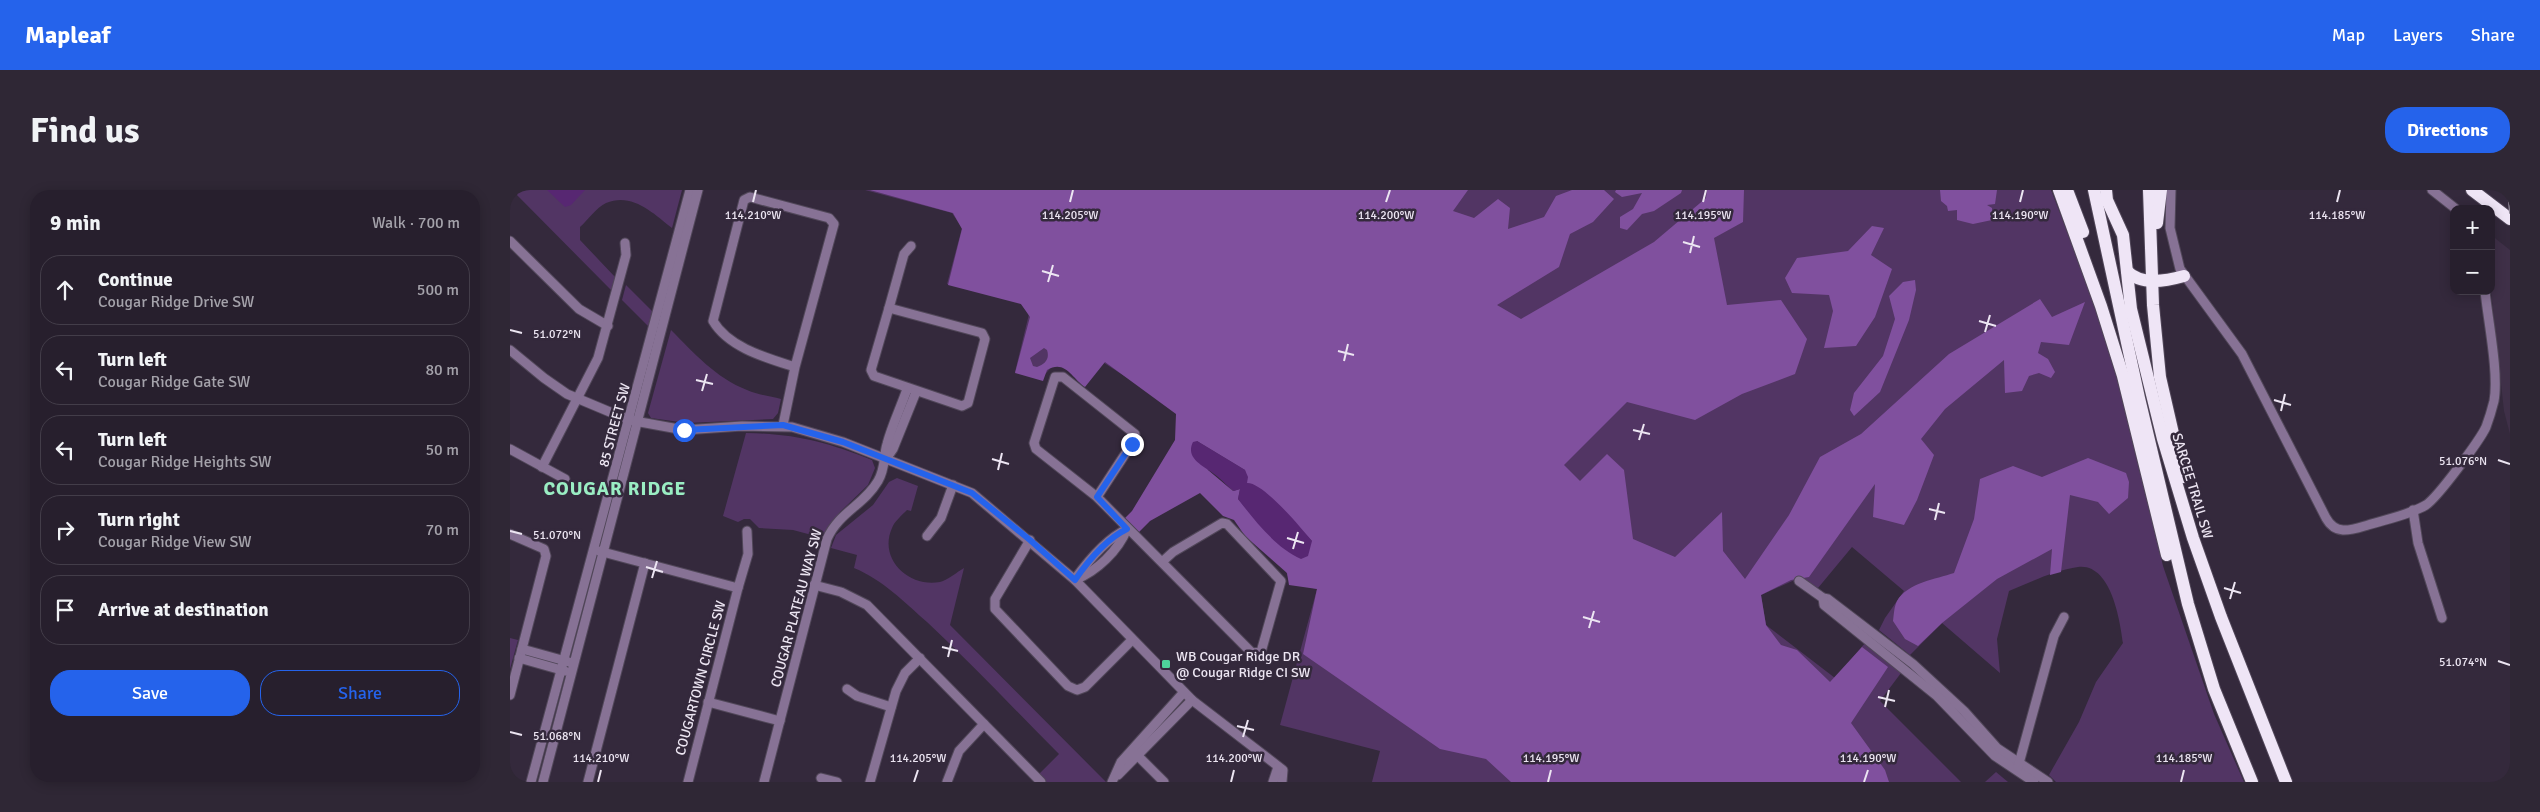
<!DOCTYPE html>
<html lang="en">
<head>
<meta charset="utf-8">
<style>
	:root { --surface:#271f2d; --page:#2f2735; --text:#f1f3f6; --muted:#a4a2aa; --line:#433d49; --accent:#2563eb }
	body { margin:0; font-family:Signika,sans-serif; background:var(--page); color:var(--text) }
	.controls { position:absolute; right:15px; top:15px; display:grid; overflow:hidden; border-radius:10px; box-shadow:0 2px 12px #0003 }
	.controls button { width:45px; height:45px; display:grid; place-items:center; padding:0; border:0; border-bottom:1px solid var(--line); background:var(--surface); color:var(--text); font:25px sans-serif }
	.stop { position:absolute; width:15px; height:15px; margin:-11px; border:4px solid #2563eb; border-radius:50%; background:#fff }
	.stop.end { background:#2563eb; border-color:#fff; box-shadow:0 1px 5px #0008 }
	.list { margin:0; padding:0; list-style:none }
	h2 { display:flex; justify-content:space-between; align-items:center; height:65px; margin:0; padding:0 20px; font-size:21px }
	h2 small { font-size:16px; font-weight:400; color:var(--muted) }
	.list li { display:grid; grid-template-columns:32px 1fr auto; gap:15px; align-items:center; box-sizing:border-box; height:70px; margin:0 10px 10px; padding:0 10px; border:1px solid var(--line); border-radius:20px }
	.list b { display:block; font-size:19px; white-space:nowrap }
	.list p { margin:0; font-size:16px; white-space:nowrap; color:var(--muted) }
	.list em { font-size:16px; font-style:normal; color:var(--muted) }
	.actions { display:flex; gap:10px; padding:15px 20px }
	.actions a { flex:1; padding:11px 0; border:1px solid var(--accent); border-radius:20px; text-align:center; font-size:18px; color:var(--accent) }
	.actions .main { background:var(--accent); color:#fff }
	.icon { flex:none; width:28px; height:28px; fill:none; stroke:currentColor; stroke-width:2; stroke-linecap:round; stroke-linejoin:round }
	.map { position:relative; flex:none; width:2000px; height:592px; overflow:hidden; border-radius:20px }
	header { display:flex; align-items:center; gap:30px; box-sizing:border-box; height:70px; padding:0 25px; background:var(--accent); color:#fff }
	header strong { font-size:24px }
	nav { display:flex; gap:28px; margin-inline-start:auto; font-size:18px }
	.intro { display:flex; align-items:center; justify-content:space-between; box-sizing:border-box; height:120px; padding:0 30px }
	h1 { margin:0; font-size:35px }
	.button { padding:12px 22px; border-radius:20px; background:var(--accent); color:#fff; font-size:18px; font-weight:700 }
	main { display:flex; gap:30px; padding:0 30px }
	aside { flex:1; background:var(--surface); border-radius:20px; box-shadow:0 2px 12px #0003 }
	.map>svg:first-child { display:block }
	.built { fill:#3f3048 }
	.green { fill:#523564 }
	.forest { fill:#80509e; fill-rule:evenodd }
	.water { fill:#572772 }
	.lines { fill:none; stroke-linecap:round; stroke-linejoin:round }
	.minor-casing { stroke:#514759; stroke-width:11 }
	.highway-casing { stroke:#514759; stroke-width:14 }
	.minor { stroke:#877295; stroke-width:9 }
	.highway { stroke:#efe5f6; stroke-width:12 }
	.rail { stroke:#938a9a; stroke-width:2 }
	.route { stroke:#2563eb; stroke-width:6 }
	.ticks { fill:none; stroke:#ece5f2; stroke-width:2 }
	.poi-dot { fill:#4ed39a; stroke:#34293c; stroke-width:2 }
	.labels { text-anchor:middle; stroke-width:5; stroke-linejoin:round; paint-order:stroke }
	.street-label { font-size:14px; fill:#ece5f2; stroke:#34293c }
	.poi-label { font-size:14px; fill:#ece5f2; stroke:#34293c; text-anchor:start }
	.district-label { font-size:19px; font-weight:bold; letter-spacing:1px; fill:#9aedc3; stroke:#34293c }
	.ticks-label { font-size:12px; text-anchor:middle; fill:#ece5f2; stroke:#34293c; stroke-width:5; stroke-linejoin:round; paint-order:stroke }
</style>
</head>
<body>
<header>
<strong>Mapleaf</strong>
<nav><a>Map</a><a>Layers</a><a>Share</a></nav>
</header>
<div class="intro"><h1>Find us</h1><a class="button">Directions</a></div>
<main>
<aside>
<h2>9 min<small>Walk · 700 m</small></h2>
<ul class="list">
<li><svg class="icon" aria-label="ahead" viewBox="0 0 24 24"><path d="M12 20V5M6 11l6-6 6 6"/></svg><div><b>Continue</b><p>Cougar Ridge Drive SW</p></div><em>500 m</em></li>
<li><svg class="icon" aria-label="left" viewBox="0 0 24 24"><path d="M17 20v-9H6M10 6l-5 5 5 5"/></svg><div><b>Turn left</b><p>Cougar Ridge Gate SW</p></div><em>80 m</em></li>
<li><svg class="icon" aria-label="left" viewBox="0 0 24 24"><path d="M17 20v-9H6M10 6l-5 5 5 5"/></svg><div><b>Turn left</b><p>Cougar Ridge Heights SW</p></div><em>50 m</em></li>
<li><svg class="icon" aria-label="right" viewBox="0 0 24 24"><path d="M7 20v-9h11M14 6l5 5-5 5"/></svg><div><b>Turn right</b><p>Cougar Ridge View SW</p></div><em>70 m</em></li>
<li><svg class="icon" aria-label="arrive" viewBox="0 0 24 24"><path d="M6 21V4h12l-3 4 3 4H6"/></svg><div><b>Arrive at destination</b></div></li>
</ul>
<div class="actions"><a class="main">Save</a><a>Share</a></div>
</aside>
<div class="map">
<svg width="2000" height="592" viewBox="0 0 2000 592">
	<rect width="100%" height="100%" fill="#34293c"/>
	<path class="built" d="M1981 45 2000 60V244L1994 221 1981 101Z"/>
	<g class="green">
		<path d="M2 0H172L162 38C143 23 122 2 96 13 87 17 77 31 70 37V50L105 87 102 101Z"/>
		<path d="M355 0H1541L1592 132 1629 269 1653 376 1704 524 1734 592H1546L1539 585 1569 532 1586 492 1613 453C1610 430 1601 373 1568 377 1545 380 1521 392 1499 401L1487 449 1490 483 1432 433 1400 465 1369 440 1375 428 1394 401 1342 357 1308 398 1289 388 1251 405 1256 435 1325 488 1355 453 1391 483 1370 511 1451 592H862L870 561 770 535 807 399 780 393 776 381 666 219 591 171 556 175 544 174 531 189 505 182 519 124 509 112 437 94 452 38 442 23Z"/>
		<path d="M116 95 143 122 139 137 112 110Z"/>
		<path d="M161 140C184 163 206 188 237 200 248 205 260 206 271 209L268 223 263 229 177 233 141 228 138 223Z"/>
		<path d="M236 243C286 244 316 252 362 270L365 278 358 295 330 322 313 348 283 340 249 338 240 329H234L228 332 213 326Z"/>
		<path d="M387 288 408 296 401 321 397 320C392 325 384 332 382 338 368 369 399 398 430 392 438 390 447 382 454 378L440 435 596 592H531L526 587 549 564C505 520 462 474 417 432 394 412 373 390 344 378L347 365 321 358 326 345 363 315 379 292Z"/>
		<path d="M0 448 8 450 0 479Z"/>
		<path d="M1486 582 1498 592H1475Z"/>
	</g>
	<g class="forest">
		<path d="M360 0H958L943 21 964 28 988 9 1000 18 998 39 1034 27 1046 6 1062 0H1094L1104 9 1083 32 1060 44 1049 77 987 115 1011 129 1144 52 1196 8 1197 0H1234L1233 32 1204 48 1217 115 1271 110 1297 149 1285 184 1232 204 1185 230 1117 212 1054 275 1070 291 1097 264 1114 280 1123 349 1165 367 1212 322 1213 361 1235 389 1279 325 1310 267 1351 244 1439 164 1530 109 1542 127 1575 112 1559 155 1531 152 1528 163 1538 169 1545 182 1541 188 1529 183 1519 186 1512 201 1495 203 1494 170 1435 219 1411 249 1424 265 1407 310 1394 335 1363 327 1365 294 1299 387 1281 390 1251 405 1256 435 1271 455 1287 460 1320 492 1352 457 1378 477 1341 533 1375 580 1379 592H1001L976 569 930 559 793 464 807 399 779 395 777 383 735 346 724 330 713 326 690 303 640 331 629 342 615 328 622 321 665 250 666 224 595 172 575 197C562 188 555 169 537 180L533 191 505 183 520 127 511 114 438 95 452 39 443 23ZM534 158 537 160C540 169 535 174 527 177L523 176 520 168ZM687 251 735 280 737 293 776 324 802 351 770 353 760 345 728 309 730 299 723 301 698 280Z"/>
		<path d="M1106 0H1172L1171 3 1144 21 1132 24 1117 40 1110 38V27L1123 19 1132 3 1112 7 1105 2Z"/>
		<path d="M1430 0H1487L1485 14 1477 15 1482 18V30L1463 34 1447 30V20L1438 21 1437 16 1431 11Z"/>
		<path d="M1362 36 1374 38 1361 65 1382 79 1365 127 1346 156 1314 158 1323 121 1319 105 1282 103 1275 88 1287 68 1338 61Z"/>
		<path d="M1405 90 1406 100 1399 130 1370 202 1344 226 1340 220 1344 203 1373 166 1385 129 1379 106 1393 92Z"/>
		<path d="M1578 268 1616 283 1619 292 1618 308 1599 324 1588 312 1560 305 1551 382 1540 385 1542 359 1487 389 1432 433 1408 456 1395 449 1383 431C1384 424 1384 417 1387 411 1397 393 1426 389 1444 383L1464 329 1470 289 1503 276 1532 287Z"/>
	</g>
	<g class="water">
		<path d="M37 0H75L61 15 55 17Z"/>
		<path d="M687 251 735 280 738 287 737 293C753 292 791 338 802 351L798 366 791 369C766 358 745 331 728 309L730 299 724 301C718 297 714 292 708 287 697 277 674 270 683 252Z"/>
	</g>
	<g class="lines">
		<g class="minor-casing">
			<g id="minor">
				<path d="M1661 0 1660 38 1670 79 1732 164 1816 328C1826 346 1841 340 1858 335 1877 329 1899 325 1916 315 1928 307 1970 250 1976 237 1979 229 1982 219 1984 211 1989 183 1978 131 1975 101"/>
				<path d="M1922 0 1946 19"/>
				<path d="M0 51 69 119 98 136"/>
				<path d="M379 118 472 143 475 149 458 213 452 216 364 186 361 180Z"/>
				<path d="M379 118 394 64 401 56"/>
				<path d="M0 160 34 188 57 204 119 230 174 240 232 236 282 237 333 252 462 303 565 390 682 510 773 580 772 592"/>
				<path d="M273 235 285 177 324 34 319 28 240 7 234 10 203 131C219 158 257 168 285 177"/>
				<path d="M0 259 55 289"/>
				<path d="M376 269 383 259 406 202"/>
				<path d="M32 277 88 168 116 65 115 53"/>
				<path d="M587 307 625 249V244L553 187H545L524 253 526 259 587 307 742 463 751 462 771 391 717 334 712 333 663 362 652 372"/>
				<path d="M1903 320 1908 353 1932 428"/>
				<path d="M0 344 34 359 36 366 0 505"/>
				<path d="M417 346 431 328 443 295"/>
				<path d="M520 350 485 409V419L558 496 567 500 575 497 622 450"/>
				<path d="M89 361 228 398 178 592"/>
				<path d="M565 389C578 371 596 349 617 339"/>
				<path d="M565 390C587 381 608 361 617 339"/>
				<path d="M1289 391 1313 408 1318 409 1403 474 1454 521 1487 558 1538 592"/>
				<path d="M304 395 331 402 357 415 531 592"/>
				<path d="M228 398 238 364 237 341"/>
				<path d="M1313 408 1314 415 1427 506 1485 566 1524 592"/>
				<path d="M12 459 59 472"/>
				<path d="M9 468 55 481"/>
				<path d="M337 499 347 506 381 517"/>
				<path d="M198 512 270 531"/>
				<path d="M627 565 654 592"/>
				<path d="M1508 577 1544 446 1554 427"/>
				<path d="M608 585 682 510"/>
				<path d="M311 588 327 592"/>
				<path d="M21 592 180 0"/>
				<path d="M33 592 188 0"/>
				<path d="M78 592 135 373"/>
				<path d="M254 592 317 349C329 322 354 315 368 291 376 277 373 267 377 254 382 235 391 217 397 199"/>
				<path d="M360 592 386 501 395 483 410 468"/>
				<path d="M437 592 449 561 474 534"/>
				<path d="M602 592 611 572 674 502"/>
				<path d="M763 592 768 577"/>
			</g>
		</g>
		<g class="highway-casing">
			<g id="highway">
				<path d="M1549 0 1591 116 1613 186 1657 365"/>
				<path d="M1557 0 1573 42"/>
				<path d="M1584 0 1629 208 1678 414 1704 499 1742 592"/>
				<path d="M1596 0 1597 10 1613 45 1621 119 1653 249 1683 348 1711 427 1776 592"/>
				<path d="M1639 0 1643 115 1650 187 1673 287"/>
				<path d="M1962 0 2000 29"/>
				<path d="M1647 33 1651 0"/>
				<path d="M1617 81C1631 96 1656 91 1674 86"/>
			</g>
		</g>
		<use href="#minor" class="minor"/>
		<use href="#highway" class="highway"/>
		<path class="rail" d="M1998 0 2000 23"/>
	</g>
	<g class="lines">
		<path class="route" d="M174 240 273 235 333 252 462 303 520 350 565 390C578 371 596 349 617 339L587 307 622 254"/>
	</g>
	<path class="ticks" d="M243 12 246 0M560 12 563 0M876 12 880 0M1193 12 1196 0M1510 12 1513 0M1827 12 1830 0M1173 52 1190 57M1180 63 1184 46M532 81 549 86M538 92 543 75M1469 131 1486 136M0 140 12 143M1475 142 1480 125M828 161 844 165M834 171 838 154M186 190 203 194M192 201 197 184M1764 210 1781 215M1771 221 1775 204M1123 240 1140 244M1129 250 1134 234M482 269 499 274M1988 270 2000 274M488 280 492 263M1419 319 1435 323M1425 330 1429 313M0 341 12 344M777 348 794 353M783 359 788 342M136 377 153 382M142 388 147 371M1714 398 1731 403M1720 409 1725 392M1073 427 1090 432M1079 438 1084 421M432 457 448 461M438 467 442 450M1988 471 2000 475M1368 507 1385 511M1375 517 1379 500M727 536 744 540M0 542 12 545M733 547 738 530M88 592 91 580M404 592 408 580M721 592 724 580M1038 592 1041 580M1354 592 1358 580M1671 592 1674 580"/>
	<rect class="poi-dot" x="651" y="469" width="10" height="10" rx="2.5"/>
	<g class="labels">
		<g class="street-label">
			<text transform="translate(104 235) rotate(-75)" y="5">85 STREET SW</text>
			<text transform="translate(1683 296) rotate(73)" y="5">SARCEE TRAIL SW</text>
			<text transform="translate(286 418) rotate(-75)" y="5">COUGAR PLATEAU WAY SW</text>
			<text transform="translate(190 488) rotate(-75)" y="5">COUGARTOWN CIRCLE SW</text>
		</g>
		<g class="poi-label">
			<text x="666" y="471">WB Cougar Ridge DR<tspan x="666" dy="16">@ Cougar Ridge CI SW</tspan></text>
		</g>
		<g class="district-label">
			<text x="105" y="305">COUGAR RIDGE</text>
		</g>
	</g>
	<g class="ticks-label">
		<text x="243" y="29">114.210°W</text>
		<text x="560" y="29">114.205°W</text>
		<text x="876" y="29">114.200°W</text>
		<text x="1193" y="29">114.195°W</text>
		<text x="1510" y="29">114.190°W</text>
		<text x="1827" y="29">114.185°W</text>
		<text x="47" y="148">51.072°N</text>
		<text x="1953" y="275">51.076°N</text>
		<text x="47" y="349">51.070°N</text>
		<text x="1953" y="476">51.074°N</text>
		<text x="47" y="550">51.068°N</text>
		<text x="91" y="572">114.210°W</text>
		<text x="408" y="572">114.205°W</text>
		<text x="724" y="572">114.200°W</text>
		<text x="1041" y="572">114.195°W</text>
		<text x="1358" y="572">114.190°W</text>
		<text x="1674" y="572">114.185°W</text>
	</g>
</svg>
<div class="controls">
<button>+</button>
<button>−</button>
</div>
<div class="stop" style="left:174px;top:240px"></div>
<div class="stop end" style="left:622px;top:254px"></div>
</div>
</main>
</body>
</html>
